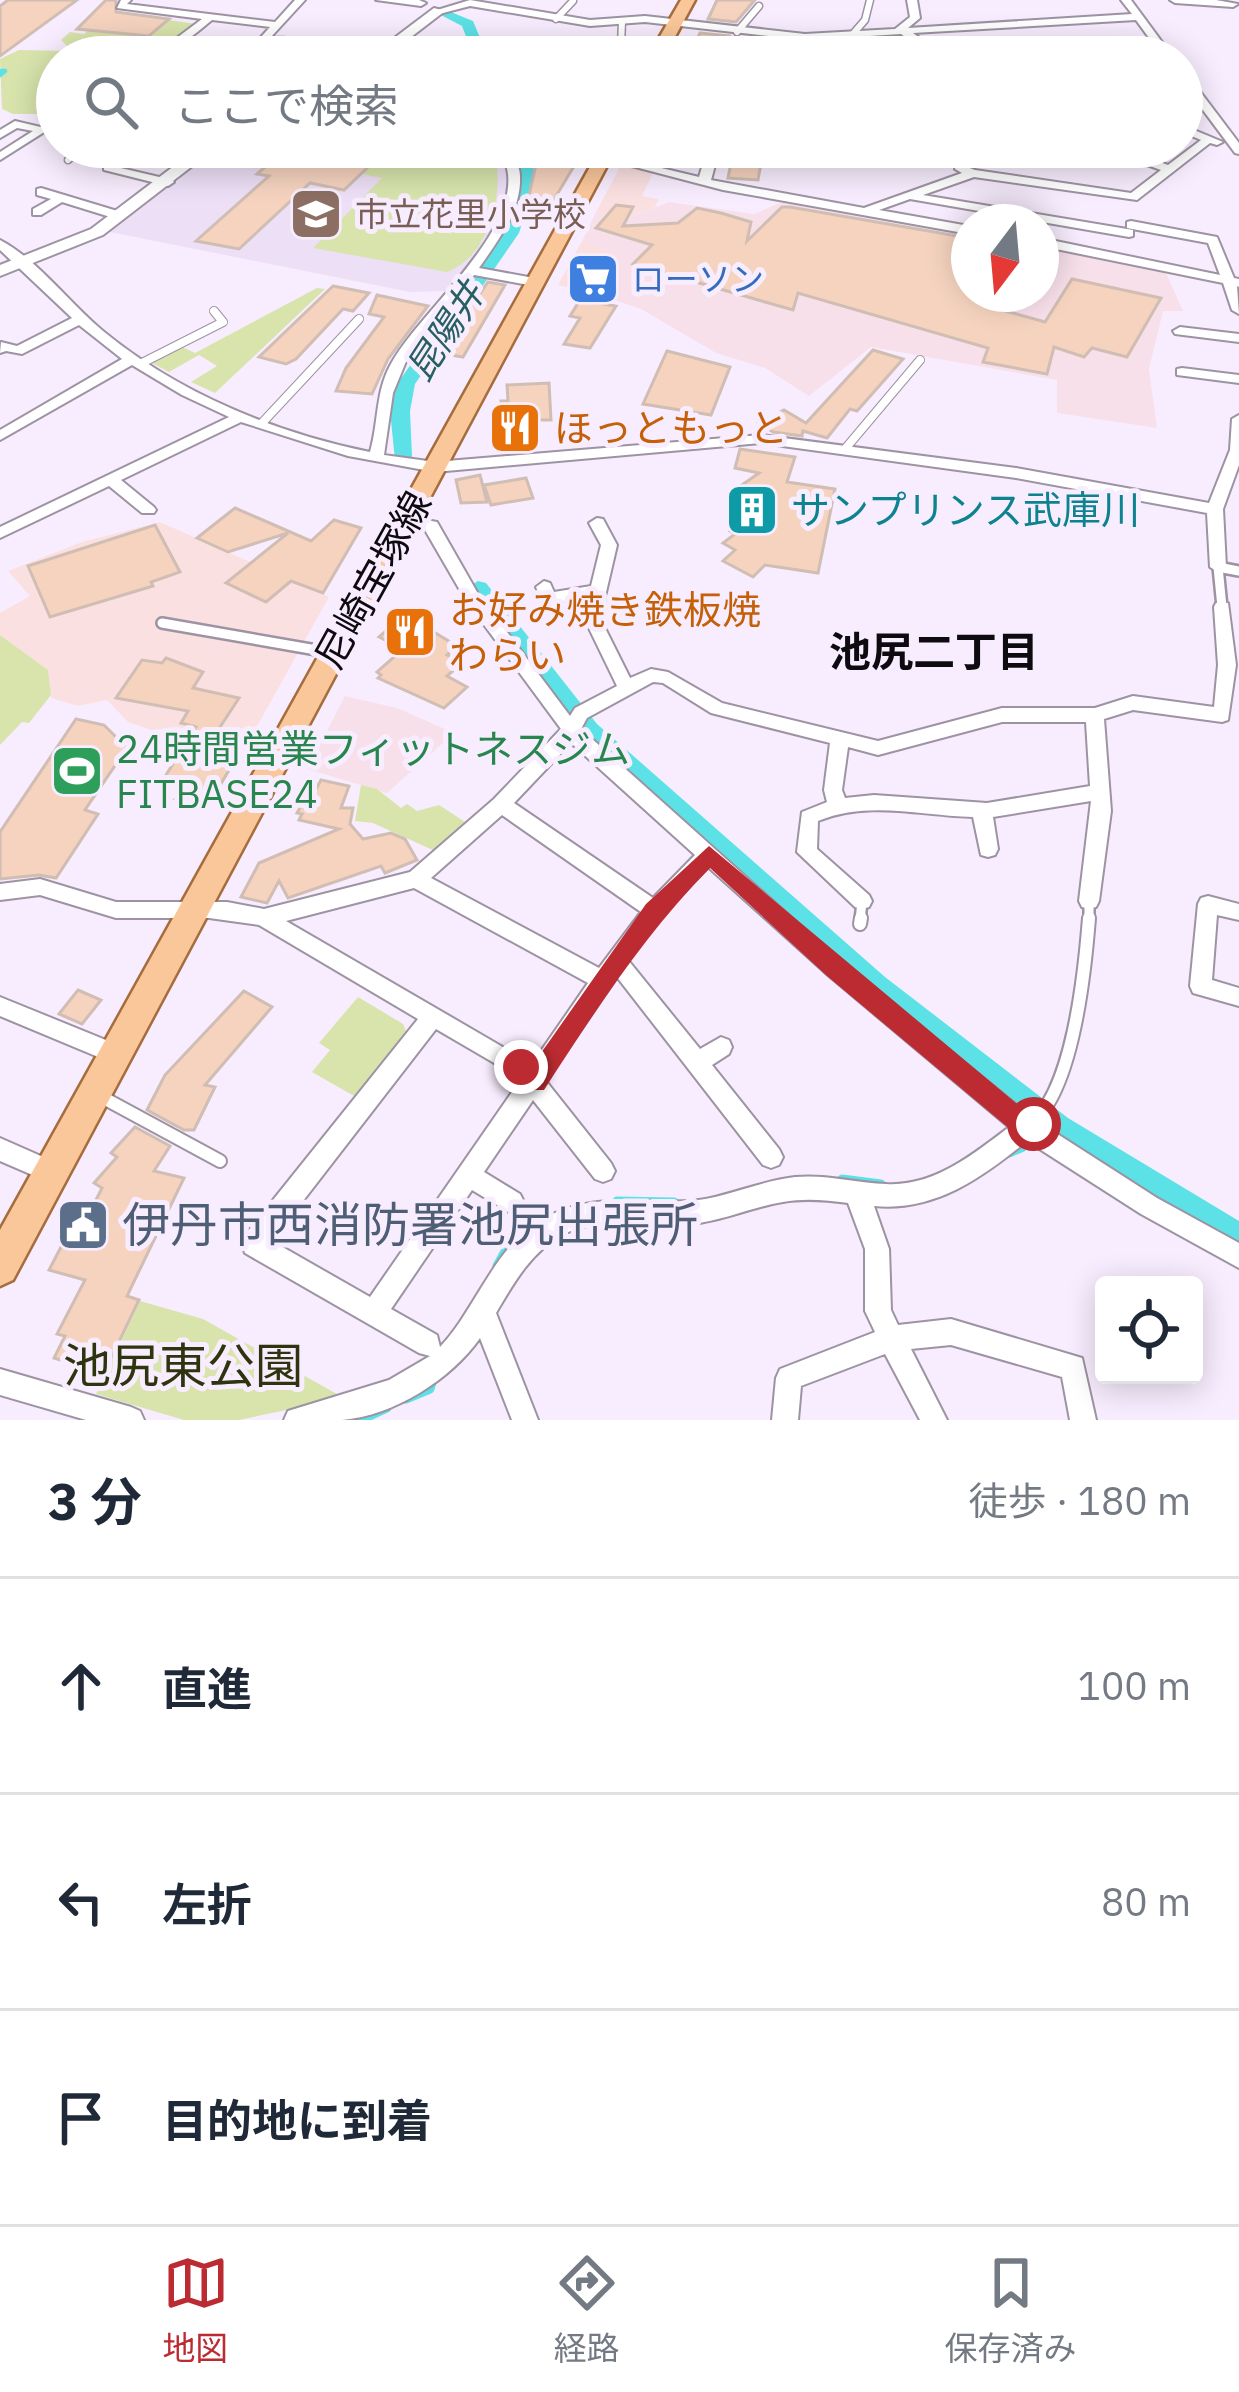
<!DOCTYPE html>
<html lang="ja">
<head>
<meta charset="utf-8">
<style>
	:root { --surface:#fff; --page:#f2f2f3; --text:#1f2937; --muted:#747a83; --line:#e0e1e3; --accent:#bb2b31 }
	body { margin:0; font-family:"IBM Plex Sans","Noto Sans JP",sans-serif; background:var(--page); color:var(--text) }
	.controls { position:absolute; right:36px; bottom:36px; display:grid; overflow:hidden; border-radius:12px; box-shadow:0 6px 30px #0003 }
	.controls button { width:108px; height:108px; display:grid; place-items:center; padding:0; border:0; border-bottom:3px solid var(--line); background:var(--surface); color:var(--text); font:60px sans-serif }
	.compass { position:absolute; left:951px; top:204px; width:108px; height:108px; border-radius:50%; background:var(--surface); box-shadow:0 6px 30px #0003; rotate:196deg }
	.stop { position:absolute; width:36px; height:36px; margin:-27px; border:9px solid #bb2b31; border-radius:50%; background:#fff }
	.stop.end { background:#bb2b31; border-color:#fff; box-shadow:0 3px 12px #0008 }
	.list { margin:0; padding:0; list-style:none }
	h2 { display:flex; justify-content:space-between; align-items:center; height:156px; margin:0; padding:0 48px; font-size:51px }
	h2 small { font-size:39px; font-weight:400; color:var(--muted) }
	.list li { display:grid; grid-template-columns:78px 1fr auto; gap:36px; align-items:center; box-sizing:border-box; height:216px; padding:0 48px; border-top:3px solid var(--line) }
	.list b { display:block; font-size:45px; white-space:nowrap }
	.list em { font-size:39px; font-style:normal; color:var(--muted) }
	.icon { flex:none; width:66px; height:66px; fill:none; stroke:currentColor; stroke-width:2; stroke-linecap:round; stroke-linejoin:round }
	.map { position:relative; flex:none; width:1239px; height:1420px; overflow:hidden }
	.search { position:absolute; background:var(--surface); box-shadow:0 6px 30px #0003; left:36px; right:36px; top:36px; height:132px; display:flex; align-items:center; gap:30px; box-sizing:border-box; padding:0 42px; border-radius:66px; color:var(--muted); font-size:45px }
	.sheet { height:804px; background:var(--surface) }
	nav { display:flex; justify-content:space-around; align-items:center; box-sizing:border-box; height:168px; border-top:3px solid var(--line); background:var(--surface); font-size:33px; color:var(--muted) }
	nav a { display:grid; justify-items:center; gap:6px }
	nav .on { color:var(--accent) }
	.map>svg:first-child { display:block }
	.commercial { fill:#fbe0e1 }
	.industrial { fill:#f8e0eb }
	.built { fill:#eddff6 }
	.green { fill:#d8e4ac }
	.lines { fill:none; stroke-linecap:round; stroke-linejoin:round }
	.stream-far1 { stroke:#5ce2e6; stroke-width:4.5 }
	.stream { stroke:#5ce2e6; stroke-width:9 }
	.canal { fill:#5ce2e6; fill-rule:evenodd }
	.building { fill:#f5d3bf; stroke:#d0bdb3; stroke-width:3 }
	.lane-far3-casing { stroke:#9d93a2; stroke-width:9 }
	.lane-far2-casing { stroke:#9d93a2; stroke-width:10 }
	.lane-far1-casing { stroke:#9d93a2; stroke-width:14 }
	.lane-casing { stroke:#9d93a2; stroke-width:16 }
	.street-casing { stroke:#9d93a2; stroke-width:4 }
	.secondary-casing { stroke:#9d93a2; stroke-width:4 }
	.primary-casing { stroke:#a56c3e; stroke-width:5 }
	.lane-far3 { stroke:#fff; stroke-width:6 }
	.lane-far2 { stroke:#fff; stroke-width:8 }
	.lane-far1 { stroke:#fff; stroke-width:9 }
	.lane { stroke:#fff; stroke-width:12 }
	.street { fill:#fff; fill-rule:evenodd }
	.secondary { fill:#fff; fill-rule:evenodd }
	.primary { fill:#fac79a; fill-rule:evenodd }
	.route { fill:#bb2b31 }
	.labels { text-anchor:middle; stroke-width:10; stroke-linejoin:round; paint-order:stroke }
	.far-education-label { font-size:33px; fill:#785e54; stroke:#f8edfe; text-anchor:start }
	.far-shop-label { font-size:33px; fill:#366cbe; stroke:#f8edfe; text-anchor:start }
	.far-water-label { font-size:36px; font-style:italic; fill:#286062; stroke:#f8edfe }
	.food-label { font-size:39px; fill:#c56008; stroke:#f8edfe; text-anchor:start }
	.culture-label { font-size:39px; fill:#0d838f; stroke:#f8edfe; text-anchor:start }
	.street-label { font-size:39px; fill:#0e0b10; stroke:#f8edfe }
	.leisure-label { font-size:39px; fill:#27864d; stroke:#f8edfe; text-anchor:start }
	.neighbourhood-label { font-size:42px; font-weight:bold; fill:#0e0b10; stroke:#f8edfe }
	.near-service-label { font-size:48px; fill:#4e5e75; stroke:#f8edfe; text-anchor:start }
	.near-park-label { font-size:48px; fill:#2e340d; stroke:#f8edfe }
</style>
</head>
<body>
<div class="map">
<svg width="1239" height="1420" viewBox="0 0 1239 1420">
	<rect width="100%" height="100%" fill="#f8edfe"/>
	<g class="commercial">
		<path d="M621 165 653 173 642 196 659 199 655 207 619 221 596 212Z"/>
		<path d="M582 241 608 251 614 266 600 295 558 285Z"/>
		<path d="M160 522 329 597 249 741 177 727 151 730 128 722 107 700 78 706 51 698 48 670 0 635V613L30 596 8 571 82 542Z"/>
	</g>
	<g class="industrial">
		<path d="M787 200 969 233V294H1041V246L1152 265 1167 275 1183 311H1163L1149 369 1157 428 1057 413V380L871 347 809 396 765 368 716 353 641 309 600 295 613 266 604 264 608 251 582 241 596 212 619 221 669 202 754 214Z"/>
		<path d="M345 696 397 708 454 733 387 793 307 769Z"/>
	</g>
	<path class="built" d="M215 147H502L513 167 499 227 448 291 410 292 105 231 175 183Z"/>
	<g class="green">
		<path d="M102 19 124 34 150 36 169 20 196 24 171 43 154 41 156 47 143 57H57V114H13L2 109 0 59 19 50 72 51 61 40 70 32 84 34Z"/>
		<path d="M390 147H493C506 188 492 255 447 272L313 248 382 178 362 174Z"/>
		<path d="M317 288 325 289 215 393 191 382 217 366 199 355 169 372 150 362 180 346 195 353Z"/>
		<path d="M0 635 48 670 51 695 29 723 22 722 0 745Z"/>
		<path d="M361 785 377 789 401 808 407 804 417 811 439 805 465 822 435 851 373 823 355 821Z"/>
		<path d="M358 997 403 1024 406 1031 354 1096 312 1072 330 1050 319 1043Z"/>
		<path d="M140 1301 203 1319 344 1398 239 1420H184L96 1394Z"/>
	</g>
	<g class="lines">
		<path class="stream-far1" d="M0 71H5L0 75"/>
		<g class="stream">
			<path d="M1009 1153 1023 1147 1047 1121"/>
			<path d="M842 1179 881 1184"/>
			<path d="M617 1201 674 1202"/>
			<path d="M497 1266 508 1246 540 1222"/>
			<path d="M406 1399 430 1389 434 1376"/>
			<path d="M361 1420 387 1408"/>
		</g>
		<g class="canal">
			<path d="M441 8 473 21 488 57H474L462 26 435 12Z"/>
			<path d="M513 147H529L536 180 519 233 415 384 410 411 412 456 409 460H395L390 411 397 384 503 233 520 180Z"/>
			<path d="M478 581 486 583 597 724 885 977 1068 1118 1239 1221V1255L1046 1138 865 995 579 736 470 593 467 588Z"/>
		</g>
	</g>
	<g class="building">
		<path d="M8 0H77L0 56V6Z"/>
		<path d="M106 0H116V12L169 19 149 36 77 29Z"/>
		<path d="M717 0H755L736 22 708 19Z"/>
		<path d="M700 33 729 36 717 57H688Z"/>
		<path d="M288 147H389L344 190 310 183 239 249 196 241 269 176 257 174Z"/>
		<path d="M734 147H764L758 180 728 178Z"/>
		<path d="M539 151 563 154 557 163 574 166 552 203 528 200Z"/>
		<path d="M616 205 633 207 623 226 678 223 697 208 721 213 751 222 747 241 782 207H790L969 238V294L992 300 988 306 1045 322 1072 279 1161 298 1127 357 1092 348 1084 357 1054 347 1047 374 983 362 988 348 798 293 793 310 633 264 652 245 596 228Z"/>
		<path d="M488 282 505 285 463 357 438 353Z"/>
		<path d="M333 286 369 293 353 311 343 309 296 359 286 364 259 357Z"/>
		<path d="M377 295 428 306 388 359 372 394 336 391 346 368 384 317 369 314Z"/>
		<path d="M580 300 616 306 590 348 564 344 580 318 570 316Z"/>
		<path d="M873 350 903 359 857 411 850 409 827 438 803 431 802 436 773 432 759 423 784 410 806 423Z"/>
		<path d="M667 351 730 367 711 415 643 404Z"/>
		<path d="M549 383 551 420H535V432L502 433 501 401H508L507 385Z"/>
		<path d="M740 449 795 457 787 482 835 489 818 573 765 565 753 577 723 561 735 550 723 543 735 534 730 531 739 520 730 514 742 505 734 499 745 490 739 487 759 473 735 468Z"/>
		<path d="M480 475 487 502 461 503 456 480Z"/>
		<path d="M526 478 533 498 491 505 484 485Z"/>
		<path d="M235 508 311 541 334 520 361 528 323 593 291 581 266 602 226 583 288 533 228 552 197 538Z"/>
		<path d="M155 525 180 572 151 582 153 586 50 617 28 566Z"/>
		<path d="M409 611 432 623 427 628 457 646 447 655 462 663 447 676 467 687 444 708 378 678 381 675 377 672 403 649 379 637Z"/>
		<path d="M166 658 203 672 193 688 239 698 207 747 239 753 215 794 208 793 201 805 175 799 182 788 161 783 196 727 181 723 188 711 116 698 142 660 162 663Z"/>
		<path d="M76 719 104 725 127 748 85 810 98 814 56 878 39 875 0 879V832Z"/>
		<path d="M321 780 349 786 341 808H353L350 824 363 839 391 833 405 839 417 860 385 873 381 866 288 898 279 881 267 903 241 897 259 863 339 829 299 820 302 814 297 813 307 795 312 796Z"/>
		<path d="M78 990 101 1000 82 1024 59 1014Z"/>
		<path d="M244 991 272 1007 205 1085 215 1087 194 1130H184L147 1110 165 1075Z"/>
		<path d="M135 1127 170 1146 154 1171 184 1178 127 1296 139 1300 104 1373 54 1358 65 1336 57 1334 85 1280 49 1270 62 1245 72 1248 102 1188 94 1183 117 1157 111 1153Z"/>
	</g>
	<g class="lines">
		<g class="lane-far3-casing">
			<g id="lane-far3">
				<path d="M556 19 573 1"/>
				<path d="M737 32 759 6"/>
				<path d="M852 35 865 20 870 0"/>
				<path d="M828 36 823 50 833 57"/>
				<path d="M621 46 622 21"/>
				<path d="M68 160 82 148"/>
			</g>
		</g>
		<g class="lane-far2-casing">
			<g id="lane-far2">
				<path d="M140 364 223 322 214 311"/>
				<path d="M262 423 359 319"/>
				<path d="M845 449 920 360"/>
			</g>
		</g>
		<g class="lane-far1-casing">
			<g id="lane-far1">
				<path d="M1222 607 1218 567 1239 571"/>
				<path d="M162 623 328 652"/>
				<path d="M1089 901V921"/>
				<path d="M860 921 862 901"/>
			</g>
		</g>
		<g class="lane-casing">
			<g id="lane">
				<path d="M860 924 861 918"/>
				<path d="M98 1095 220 1161"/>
				<path d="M1027 1126C1073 1098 1085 969 1089 918"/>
			</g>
		</g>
		<g class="street-casing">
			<g id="street">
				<path d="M121 0H131L127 4 275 22 295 0H305L271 37 350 42 375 49 377 57H367L366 53 349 48 266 43 254 57H243L270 27 212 20C191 37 170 57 142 57L174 40 202 19 117 8Z"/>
				<path d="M376 0H419L426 3 421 6Z"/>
				<path d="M470 0 590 20 645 16 805 34 895 29 910 17 907 0H917L920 18 908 28 1132 14 1121 0H1131L1173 57H1163L1136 20 913 33 946 57H934L901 34 805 40 645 22 590 26 470 6 439 14 434 11Z"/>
				<path d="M1170 0H1216L1238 4 1233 7 1175 3Z"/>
				<path d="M1182 72 1186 73 1239 143V154L1235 153 1182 82Z"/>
				<path d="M15 121 49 129 0 160V152L33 131 17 128 0 138V130Z"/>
				<path d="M1182 125 1223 142 1217 145 1210 143 1137 200 974 177 923 195 1133 230V236L1129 237 910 199 879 210 969 226V234L723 190 597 157 603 154 699 177 708 147H720L711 180 864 208 962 173 955 169 961 147H973L967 167 975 170 1131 193 1161 170 1122 156V152L1128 147H1141L1134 153 1168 165 1201 140 1182 132Z"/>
				<path d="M89 147 82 151 76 148 77 147Z"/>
				<path d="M500 147H512C514 156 520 167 520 176 522 210 497 242 479 268L534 278 540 282 534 286 474 275 407 359 393 393 384 455 435 462 761 435 1016 468 1209 503 1230 450 1232 419 1239 415V465L1223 509 1226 567 1218 572 1210 567 1207 513 1016 478 761 443 435 472 348 456 241 422 121 480 154 507 156 510 154 513H142L109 486 0 538V527L229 417 182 395 132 365 0 440V430L122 359 79 325 22 354 6 351 0 353 1 342 17 346 72 318 0 250V240C37 259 71 305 103 331 178 393 276 433 370 452 379 421 375 391 392 362 421 311 515 236 508 174 507 165 503 155 500 147Z"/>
				<path d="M108 165 172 180 174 182 168 186 104 170V166Z"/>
				<path d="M41 188 124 213 126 216 120 220 62 202 41 215H33V209L51 199 37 195V189Z"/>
				<path d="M1131 221 1217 237 1234 278 1239 279V287L1237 286 1239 314 1232 310 1223 283 1041 246V238L1220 275 1208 243 1127 228V222Z"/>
				<path d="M1180 327 1239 334V342L1175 334 1173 331Z"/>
				<path d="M1182 368 1239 375V383L1177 375V369Z"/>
				<path d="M405 516 437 522 477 592 570 716 575 708 617 686 584 618 588 598 548 604 542 602 536 587 544 581 550 583 554 592 591 586 601 545 589 523 597 518 603 519 617 545 600 618 630 678 651 669 668 672 722 703 878 741 1002 708H1095L1133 696 1214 707 1218 665 1214 607 1216 603H1228L1236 665 1228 720 1222 722 1133 710 1104 719 1111 811 1099 901 1096 907 1089 909 1082 907 1079 901 1091 801 993 817 998 849 995 855 988 857 981 855 973 817C921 816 869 800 818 821L817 849 869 895 872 901 869 907 862 909 855 907 797 852 802 812 827 802 824 790 830 743 711 713 663 683 653 682 587 718 581 729 842 963 1034 1119 1157 1198 1239 1243V1268L1141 1214 1027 1141C982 1178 934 1212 874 1206L889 1249 891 1310 898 1325 951 1319 1082 1358 1096 1420H1070L1062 1377 951 1345 911 1349 947 1420H920L885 1354 801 1386 798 1420H772L776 1378 780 1369 875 1332 865 1311V1249L848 1203C826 1200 805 1198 783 1202 752 1207 723 1221 691 1224 648 1228 602 1213 562 1235 531 1252 513 1284 496 1313L538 1420H512L480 1338C451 1379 394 1416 342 1420 323 1420 303 1420 284 1420L288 1411 389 1380 430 1356 419 1353 245 1253 242 1244 245 1235 418 1019 259 925 209 918H116L40 895 0 900V884L40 879 116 902H227L264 909 410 872 494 799 561 729 465 599 425 530 399 525 397 521 399 517ZM1002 722H1086L1090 786 987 803 874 795 845 798 842 790 848 747 878 755ZM571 743 695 855 653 898 514 803ZM502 815 641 912 599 968 431 878ZM708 867 828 975 1009 1127C974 1154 933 1187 886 1184 856 1183 826 1174 795 1177 758 1181 724 1199 687 1201 636 1204 590 1192 543 1219 494 1246 477 1308 440 1347L437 1335 391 1309 472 1190 512 1214 520 1210 524 1202 520 1194 484 1172 533 1100 595 1179 603 1182 611 1179 615 1171 611 1163 546 1081 617 977 763 1165 771 1168 779 1165 783 1157 779 1149 712 1065 729 1054 732 1047 729 1040 721 1037 700 1049 628 960 661 916ZM414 888 588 983 532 1064 286 921ZM436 1029 513 1074 519 1082 370 1297 272 1241Z"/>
				<path d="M1208 896 1239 904V920L1217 915 1212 980 1239 988V1006L1193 993 1190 986 1198 904 1201 898Z"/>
				<path d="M0 997 123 1047 126 1054 123 1061 115 1064 0 1016Z"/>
				<path d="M0 1138 59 1164 63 1172 59 1180 51 1183 0 1161Z"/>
				<path d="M0 1369 131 1407 140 1411 144 1420H86L0 1395Z"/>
			</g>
		</g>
		<g class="secondary-casing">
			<g id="secondary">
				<path d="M434 8 445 11 385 57H369Z"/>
				<path d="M199 147H217L103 235 0 276V265L91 229Z"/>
			</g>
		</g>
		<g class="primary-casing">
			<g id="primary">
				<path d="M681 0H695L664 57H648Z"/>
				<path d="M601 147H617L13 1280 0 1286V1230Z"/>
			</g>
		</g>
		<use href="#lane-far3" class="lane-far3"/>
		<use href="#lane-far2" class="lane-far2"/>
		<use href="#lane-far1" class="lane-far1"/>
		<use href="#lane" class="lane"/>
		<use href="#street" class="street"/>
		<use href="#secondary" class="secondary"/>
		<use href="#primary" class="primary"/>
	</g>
	<path class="route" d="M709 846 1029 1114 1043 1115 1046 1124 1043 1132 1026 1138 1017 1135 827 976 710 868C644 935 595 1011 544 1090H527L513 1075V1059L521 1056 534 1063 646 904Z"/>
	<defs>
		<g id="school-square" transform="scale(2.7)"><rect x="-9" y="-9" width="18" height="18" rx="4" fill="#8d6e63" stroke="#f8edfe"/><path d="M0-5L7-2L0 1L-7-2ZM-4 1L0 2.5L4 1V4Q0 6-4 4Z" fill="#fff"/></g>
		<g id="supermarket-square" transform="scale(2.7)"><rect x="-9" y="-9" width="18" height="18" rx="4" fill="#3f7fe0" stroke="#f8edfe"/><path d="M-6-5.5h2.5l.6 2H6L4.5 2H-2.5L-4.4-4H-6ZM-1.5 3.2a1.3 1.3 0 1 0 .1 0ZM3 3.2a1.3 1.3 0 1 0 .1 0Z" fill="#fff"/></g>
		<g id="restaurant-square" transform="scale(2.7)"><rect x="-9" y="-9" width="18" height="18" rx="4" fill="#e8710a" stroke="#f8edfe"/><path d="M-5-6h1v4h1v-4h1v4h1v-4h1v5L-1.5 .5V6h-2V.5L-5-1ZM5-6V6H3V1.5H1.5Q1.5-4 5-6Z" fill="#fff"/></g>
		<g id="building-square" transform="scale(2.7)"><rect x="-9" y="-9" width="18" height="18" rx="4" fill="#0f9aa8" stroke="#f8edfe"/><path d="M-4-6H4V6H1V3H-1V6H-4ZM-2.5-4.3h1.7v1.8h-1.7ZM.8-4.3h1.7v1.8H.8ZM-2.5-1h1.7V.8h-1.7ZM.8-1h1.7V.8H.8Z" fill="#fff"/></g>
		<g id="stadium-square" transform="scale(2.7)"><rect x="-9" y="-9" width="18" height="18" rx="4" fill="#2e9e5b" stroke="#f8edfe"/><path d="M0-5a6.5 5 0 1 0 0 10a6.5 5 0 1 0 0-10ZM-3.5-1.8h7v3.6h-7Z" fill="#fff"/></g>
		<g id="civic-square" transform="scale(2.7)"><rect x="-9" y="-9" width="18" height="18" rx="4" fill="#5c6f8a" stroke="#f8edfe"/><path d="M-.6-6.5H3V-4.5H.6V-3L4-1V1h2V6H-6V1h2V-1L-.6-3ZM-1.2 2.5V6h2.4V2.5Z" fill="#fff"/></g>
	</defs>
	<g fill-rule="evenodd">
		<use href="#school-square" x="316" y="214"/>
		<use href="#supermarket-square" x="593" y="279"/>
		<use href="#restaurant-square" x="515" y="428"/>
		<use href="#building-square" x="752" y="510"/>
		<use href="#restaurant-square" x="410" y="632"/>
		<use href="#stadium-square" x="77" y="771"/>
		<use href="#civic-square" x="83" y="1225"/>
	</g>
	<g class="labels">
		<g class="far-education-label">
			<text x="355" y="226">市立花里小学校</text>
		</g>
		<g class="far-shop-label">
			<text x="632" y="291">ローソン</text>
		</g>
		<g class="far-water-label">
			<text transform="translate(445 331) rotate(-57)" y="13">昆陽井</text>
		</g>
		<g class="food-label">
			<text x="554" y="442">ほっともっと</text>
			<text x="449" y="624">お好み焼き鉄板焼<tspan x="449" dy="45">わらい</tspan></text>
		</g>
		<g class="culture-label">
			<text x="791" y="524">サンプリンス武庫川</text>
		</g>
		<g class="street-label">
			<text transform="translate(373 580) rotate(-61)" y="14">尼崎宝塚線</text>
		</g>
		<g class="leisure-label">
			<text x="116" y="763">24時間営業フィットネスジム<tspan x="116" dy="45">FITBASE24</tspan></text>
		</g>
		<g class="neighbourhood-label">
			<text x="934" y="667">池尻二丁目</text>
		</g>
		<g class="near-service-label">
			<text x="122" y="1242">伊丹市西消防署池尻出張所</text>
		</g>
		<g class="near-park-label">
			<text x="183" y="1383">池尻東公園</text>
		</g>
	</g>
</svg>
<div class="controls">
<button><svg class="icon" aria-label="locate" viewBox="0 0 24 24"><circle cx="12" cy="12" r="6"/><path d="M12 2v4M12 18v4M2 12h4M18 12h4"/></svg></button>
</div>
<svg class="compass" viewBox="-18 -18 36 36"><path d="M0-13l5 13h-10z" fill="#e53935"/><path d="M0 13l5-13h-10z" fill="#747a83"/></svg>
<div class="stop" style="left:1034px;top:1124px"></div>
<div class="stop end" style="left:521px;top:1067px"></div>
<div class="search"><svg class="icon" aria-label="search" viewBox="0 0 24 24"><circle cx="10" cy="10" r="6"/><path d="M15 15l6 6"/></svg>ここで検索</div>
</div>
<section class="sheet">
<h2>3 分<small>徒歩 · 180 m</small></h2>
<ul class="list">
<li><svg class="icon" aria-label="ahead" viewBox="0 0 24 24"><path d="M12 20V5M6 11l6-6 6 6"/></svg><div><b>直進</b></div><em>100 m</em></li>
<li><svg class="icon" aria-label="left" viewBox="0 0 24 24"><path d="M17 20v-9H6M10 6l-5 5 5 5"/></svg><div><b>左折</b></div><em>80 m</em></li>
<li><svg class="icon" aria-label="arrive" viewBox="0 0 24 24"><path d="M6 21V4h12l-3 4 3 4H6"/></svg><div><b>目的地に到着</b></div></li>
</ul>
</section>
<nav>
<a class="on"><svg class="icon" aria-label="map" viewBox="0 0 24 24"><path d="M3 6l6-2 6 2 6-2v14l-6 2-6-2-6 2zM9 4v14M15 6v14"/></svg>地図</a>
<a><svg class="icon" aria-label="directions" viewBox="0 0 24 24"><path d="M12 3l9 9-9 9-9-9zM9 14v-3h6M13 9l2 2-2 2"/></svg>経路</a>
<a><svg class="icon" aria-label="saved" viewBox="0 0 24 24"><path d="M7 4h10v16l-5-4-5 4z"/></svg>保存済み</a>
</nav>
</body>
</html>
